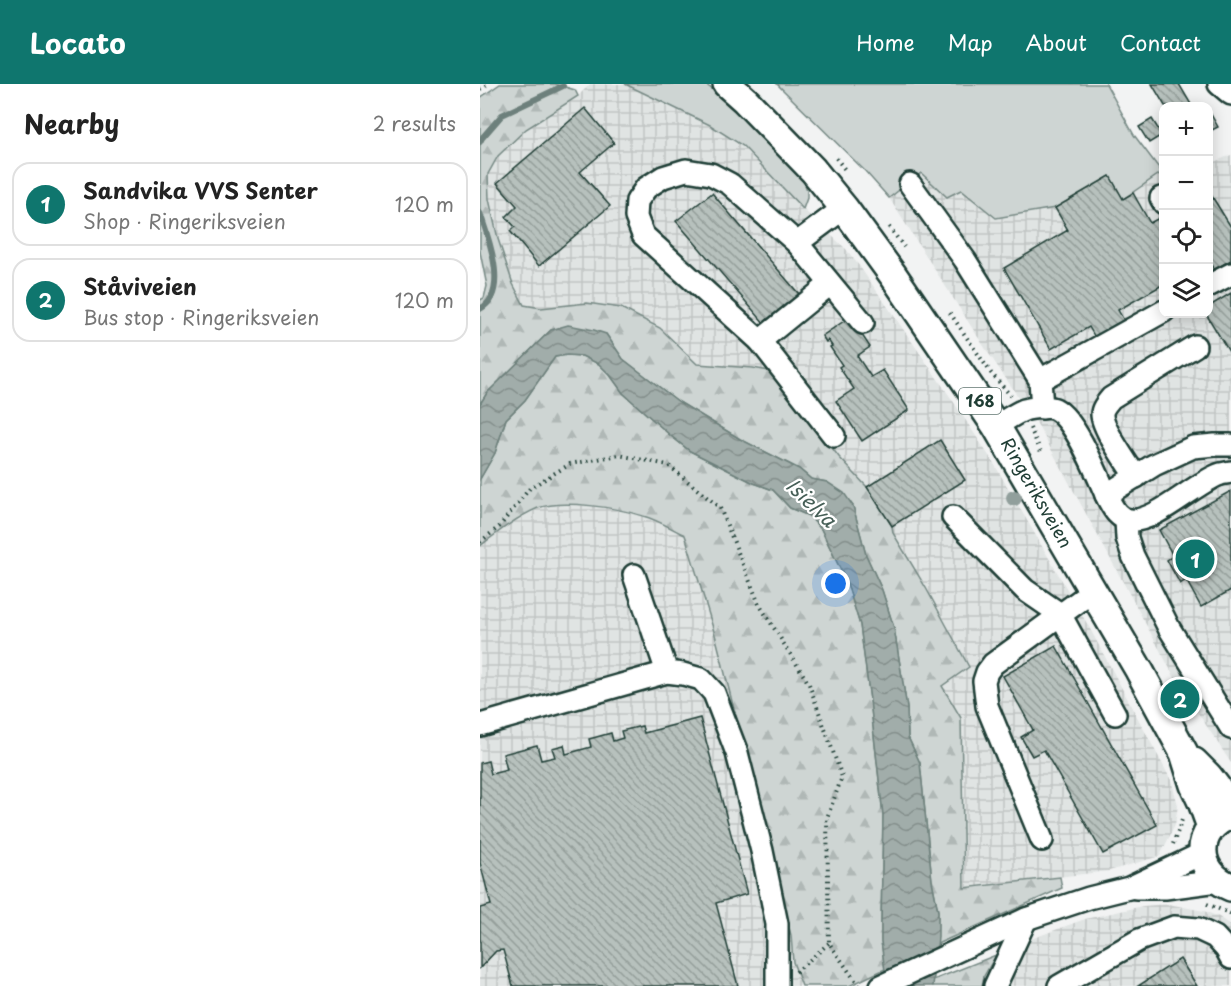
<!DOCTYPE html>
<html lang="en">
<head>
<meta charset="utf-8">
<style>
	:root { --surface:#fff; --page:#f2f2f2; --text:#222; --muted:#767676; --line:#e0e0e0; --accent:#0f766e }
	body { margin:0; font-family:"Playpen Sans",sans-serif; background:var(--page); color:var(--text) }
	.controls { position:absolute; right:18px; top:18px; display:grid; overflow:hidden; border-radius:12px; box-shadow:0 3px 15px #0003 }
	.controls button { width:54px; height:54px; display:grid; place-items:center; padding:0; border:0; border-bottom:2px solid var(--line); background:var(--surface); color:var(--text); font:30px sans-serif }
	.you { position:absolute; left:356px; top:500px; width:21px; height:21px; margin:-15px; border:4px solid #fff; border-radius:50%; background:#1a73e8; box-shadow:0 0 0 9px #1a73e833 }
	.badge { display:grid; place-items:center; width:39px; height:39px; border-radius:50%; background:var(--accent); color:#fff; font-size:20px; font-weight:700 }
	.pin { position:absolute; translate:-50% -50%; border:3px solid #fff; box-shadow:0 2px 6px #0006 }
	.list { margin:0; padding:0; list-style:none }
	h2 { display:flex; justify-content:space-between; align-items:center; height:78px; margin:0; padding:0 24px; font-size:26px }
	h2 small { font-size:20px; font-weight:400; color:var(--muted) }
	.list li { display:grid; grid-template-columns:39px 1fr auto; gap:18px; align-items:center; box-sizing:border-box; height:84px; margin:0 12px 12px; padding:0 12px; border:2px solid var(--line); border-radius:18px }
	.list b { display:block; font-size:22px; white-space:nowrap }
	.list p { margin:0; font-size:20px; white-space:nowrap; color:var(--muted) }
	.list em { font-size:20px; font-style:normal; color:var(--muted) }
	.icon { flex:none; width:33px; height:33px; fill:none; stroke:currentColor; stroke-width:2; stroke-linecap:round; stroke-linejoin:round }
	.map { position:relative; flex:none; width:751px; height:902px; overflow:hidden }
	header { display:flex; align-items:center; gap:36px; box-sizing:border-box; height:84px; padding:0 30px; background:var(--accent); color:#fff }
	header strong { font-size:28px }
	nav { display:flex; gap:33px; margin-inline-start:auto; font-size:21px }
	main { display:flex }
	aside { flex:1; background:var(--surface) }
	.map>svg:first-child { display:block }
	.industrial { fill:url(#industrial-grid) }
	.grass { fill:#ced5d3; stroke:#768984; stroke-width:1.5 }
	.forest { fill:url(#forest-firs); stroke:#768984; stroke-width:1.5 }
	.water { fill:url(#water-waves); stroke:#6d807b; stroke-width:1.5 }
	.lines { fill:none; stroke-linecap:round; stroke-linejoin:round }
	.stream { stroke:#6d807b; stroke-width:6 }
	.building { fill:url(#building-back-hatch); stroke:#1f3d34; stroke-width:1.5 }
	.minor-casing { stroke:#1f3d34; stroke-width:26 }
	.major-casing { stroke:#1f3d34; stroke-width:32 }
	.path { stroke:#1f3d34; stroke-width:4; stroke-dasharray:1.5 4.5; stroke-linecap:butt }
	.minor { stroke:#fff; stroke-width:21 }
	.major { stroke:#fff; stroke-width:27 }
	.tree { fill:#919f9c }
	.labels { text-anchor:middle; stroke-width:4.5; stroke-linejoin:round; paint-order:stroke }
	.shield { fill:#fff; stroke:#627771; stroke-width:1.5 }
	.shield-label { font-size:16px; font-weight:bold; fill:#1f3d34 }
	.street-label { font-size:18px; fill:#1f3d34; stroke:#fff }
	.water-label { font-size:20px; font-style:italic; fill:#465f57; stroke:#fff }
</style>
</head>
<body>
<header>
<strong>Locato</strong>
<nav><a>Home</a><a>Map</a><a>About</a><a>Contact</a></nav>
</header>
<main>
<aside>
<h2>Nearby<small>2 results</small></h2>
<ul class="list">
<li><span class="badge">1</span><div><b>Sandvika VVS Senter</b><p>Shop · Ringeriksveien</p></div><em>120 m</em></li>
<li><span class="badge">2</span><div><b>Ståviveien</b><p>Bus stop · Ringeriksveien</p></div><em>120 m</em></li>
</ul>
</aside>
<div class="map">
<svg width="751" height="902" viewBox="0 0 751 902">
	<defs>
		<pattern id="industrial-grid" width="8" height="8" patternUnits="userSpaceOnUse" patternTransform="scale(1.5)"><rect width="8" height="8" fill="#e0e4e3"/><path d="M0 4h8M4 0v8" fill="none" stroke="#c0c4c3"/></pattern>
		<pattern id="forest-firs" width="22" height="20" patternUnits="userSpaceOnUse" patternTransform="scale(1.5)"><rect width="22" height="20" fill="#ced5d3"/><path d="M5 1l3.5 6h-7zM16 11l3.5 6h-7z" fill="#b0b8b6"/></pattern>
		<pattern id="water-waves" width="16" height="10" patternUnits="userSpaceOnUse" patternTransform="scale(1.5)"><rect width="16" height="10" fill="#a1adaa"/><path d="M0 5q4-4 8 0t8 0" fill="none" stroke="#838e8b"/></pattern>
		<pattern id="building-back-hatch" width="6" height="6" patternUnits="userSpaceOnUse" patternTransform="scale(1.5)"><rect width="6" height="6" fill="#b7c1bd"/><path d="M-1 5l2 2M0 0l6 6M5-1l2 2" fill="none" stroke="#949e9a"/></pattern>
	</defs>
	<rect width="100%" height="100%" fill="#f2f3f3"/>
	<filter id="ink" filterUnits="userSpaceOnUse"><feTurbulence type="fractalNoise" baseFrequency=".0167" numOctaves="2"/><feDisplacementMap in="SourceGraphic" scale="12" xChannelSelector="R" yChannelSelector="G"/><feConvolveMatrix kernelMatrix="1 2 1 2 8 2 1 2 1" color-interpolation-filters="sRGB"/></filter>
	<g filter="url(#ink)">
		<g class="industrial">
			<path d="M110 0H145L231 41 263 62 323 125 366 165 380 183 473 317 513 378 609 543 691 696 698 721 695 741 680 772 629 787 484 804 481 634 462 602 413 449 412 442 387 403 359 373 289 287 273 284 217 280 180 244 107 219 61 224 44 221 33 200 18 155 9 115 8 90 18 72 46 45 98 12Z"/>
			<path d="M751 71V679L695 594 559 343 505 264 409 114 441 89 467 113 481 105 630 92 643 114 683 88 684 230H728L729 80Z"/>
			<path d="M74 421 117 422 164 432 205 451 236 554 311 851 313 878 322 902H0V462L23 444 59 424Z"/>
			<path d="M688 820 724 827 739 833 751 842V902H502L504 892 516 871 548 856 605 835 663 822Z"/>
		</g>
		<g class="grass">
			<path d="M145 0H225L253 21 310 80 324 98 327 106V114L323 125 263 62 230 41Z"/>
			<path d="M297 0H626L654 51 682 88 643 115 630 92 575 124 516 134 481 106 467 113 441 89 409 114 385 87Z"/>
		</g>
		<g class="forest">
			<path d="M20 0H75L95 6 98 12 46 45 18 72 8 90 9 115 18 155 33 200 44 221 61 224 107 219 141 224 180 244 217 280 273 284 289 287 305 303 359 373 387 403 412 442 413 449 446 504 489 583 462 602 481 634 484 804 580 793 582 804 457 860 458 827 452 797 440 679 428 653 427 624 414 544 402 506 386 471 373 422 347 398 331 395 319 385 260 355 199 318 143 275 126 250 71 246 7 309 0 320V216L4 214 7 202 0 168V14Z"/>
			<path d="M87 271 102 272 119 280 130 291 143 309 191 352 210 367 274 399 293 406 310 424 329 432 341 445 367 499 380 541 390 616 403 731 401 840V857L405 885 369 902H322L313 878 311 851 236 554 205 451C192 445 178 436 163 432 138 424 83 415 58 424 37 433 18 448 0 462V395L15 369 26 335 45 316 75 273Z"/>
			<path d="M516 871 504 892 502 902H453V896Z"/>
		</g>
		<path class="water" d="M88 241 114 246 126 250 143 275 199 318 260 355 319 385 331 395 347 398 364 409 373 422 386 471 402 506 414 544 427 624 428 653 440 679 452 797 458 827V853L453 902H407L401 857V840L403 731 390 616 380 541 367 499 341 445 329 432 310 424 293 406 274 399 210 367 191 352 143 309 130 291 119 280 102 272 87 271 75 273 45 316 26 335 15 369 0 395V320L7 309 71 246Z"/>
		<g class="lines">
			<g class="stream">
				<path d="M0 58 2 54 22 31 83 2"/>
				<path d="M0 129C8 153 30 210 0 225"/>
			</g>
		</g>
		<g class="building">
			<path d="M672 0H699L712 22H685Z"/>
			<path d="M105 24 134 59 100 88 130 122 59 182 30 147 35 143 26 133 37 122 17 99Z"/>
			<path d="M729 27 738 43 728 48V27Z"/>
			<path d="M672 35 682 51 669 59 659 43Z"/>
			<path d="M630 92 643 115 653 109 670 139 679 134 684 141V200L638 226 646 240 617 257 609 243 571 265 524 184 588 146 575 124Z"/>
			<path d="M728 106 751 143V176L734 186 728 176Z"/>
			<path d="M232 109 319 210 285 240 196 137Z"/>
			<path d="M751 209V271L726 230H728V223Z"/>
			<path d="M370 233 390 263 377 272 391 293 403 286 429 326 382 357 356 317 374 305 359 283 362 281 350 263 352 262 348 256 346 258 342 252Z"/>
			<path d="M460 356 485 396 412 442 387 403Z"/>
			<path d="M751 407V506L721 523 706 496 700 500 687 476 693 472 679 446Z"/>
			<path d="M576 562 677 741 623 770 564 666 552 672 541 653 553 646 523 592Z"/>
			<path d="M220 634 267 810 236 819 258 902H33L23 866 16 867 0 884V824L11 821 0 779V679L8 677 11 690 27 686 23 670 57 661 61 676 75 673 72 664 84 661 86 670 111 663 109 655 131 649 133 657 143 654 141 647 162 642 164 649Z"/>
			<path d="M700 875 717 902H658Z"/>
		</g>
		<g class="lines">
			<g class="minor-casing">
				<g id="minor">
					<path d="M739 0 751 10"/>
					<path d="M430 100 485 176 560 296 562 324"/>
					<path d="M681 114 684 119"/>
					<path d="M317 159 364 124"/>
					<path d="M728 202 751 190"/>
					<path d="M280 257 350 200"/>
					<path d="M560 296 684 227"/>
					<path d="M516 342C525 337 534 330 544 326 550 324 570 322 575 325 596 336 618 393 628 415 633 424 638 435 650 436 674 439 713 401 738 391 742 389 747 389 751 388"/>
					<path d="M354 352 280 257 163 151 156 133 157 117 166 104 183 93 206 86 231 90 250 100 317 159 383 239"/>
					<path d="M656 393C648 381 621 342 622 330 622 324 627 319 631 314L715 262"/>
					<path d="M626 411 674 381 713 363 735 361H751"/>
					<path d="M473 433 545 506 580 530 635 630"/>
					<path d="M646 436 647 454 653 472 689 544 751 644"/>
					<path d="M154 491 187 588"/>
					<path d="M0 641 187 588 203 590 221 595 234 609 257 669 282 767 297 840V902"/>
					<path d="M562 756 507 622 504 597 507 588 513 580 613 507"/>
					<path d="M656 804H685L738 797"/>
					<path d="M401 902 546 835 609 814 649 804 723 769"/>
					<path d="M515 902 546 835"/>
					<path d="M579 902 659 856 694 843 718 845 735 853 746 865 751 874"/>
				</g>
			</g>
			<g class="major-casing">
				<g id="major">
					<path d="M247 0 265 16 333 86 364 124 413 191 516 342 659 586 704 669 714 701 722 718 731 743"/>
					<path d="M714 678 728 692 751 722"/>
					<path d="M751 731C713 744 714 789 751 803"/>
				</g>
			</g>
			<g class="path">
				<path d="M0 5 9 0"/>
				<path d="M356 74 366 87"/>
				<path d="M409 143 424 163"/>
				<path d="M470 229 511 289 531 312"/>
				<path d="M550 344 562 370"/>
				<path d="M0 458 19 443 50 404 90 380 139 371 188 381 240 424 279 520 329 600 362 693 347 734 349 859 379 902"/>
				<path d="M693 760 703 733"/>
				<path d="M727 820 751 830"/>
				<path d="M316 888 349 859"/>
			</g>
			<use href="#minor" class="minor"/>
			<use href="#major" class="major"/>
		</g>
		<circle class="tree" cx="534" cy="414" r="8"/>
	</g>
	<g class="labels">
		<rect class="shield" x="479" y="304" width="42" height="26" rx="4.5"/>
		<g class="shield-label">
			<text x="500" y="323">168</text>
		</g>
		<g class="street-label">
			<text transform="translate(556 409) rotate(60)" y="6">Ringeriksveien</text>
		</g>
		<g class="water-label">
			<text transform="translate(331 419) rotate(44)" y="7">Isielva</text>
		</g>
	</g>
</svg>
<div class="controls">
<button>+</button>
<button>−</button>
<button><svg class="icon" aria-label="locate" viewBox="0 0 24 24"><circle cx="12" cy="12" r="6"/><path d="M12 2v4M12 18v4M2 12h4M18 12h4"/></svg></button>
<button><svg class="icon" aria-label="layers" viewBox="0 0 24 24"><path d="M12 4l9 5-9 5-9-5zM3 14l9 5 9-5"/></svg></button>
</div>
<div class="you"></div>
<div class="pin badge" style="left:715px;top:475px">1</div>
<div class="pin badge" style="left:700px;top:615px">2</div>
</div>
</main>
</body>
</html>
